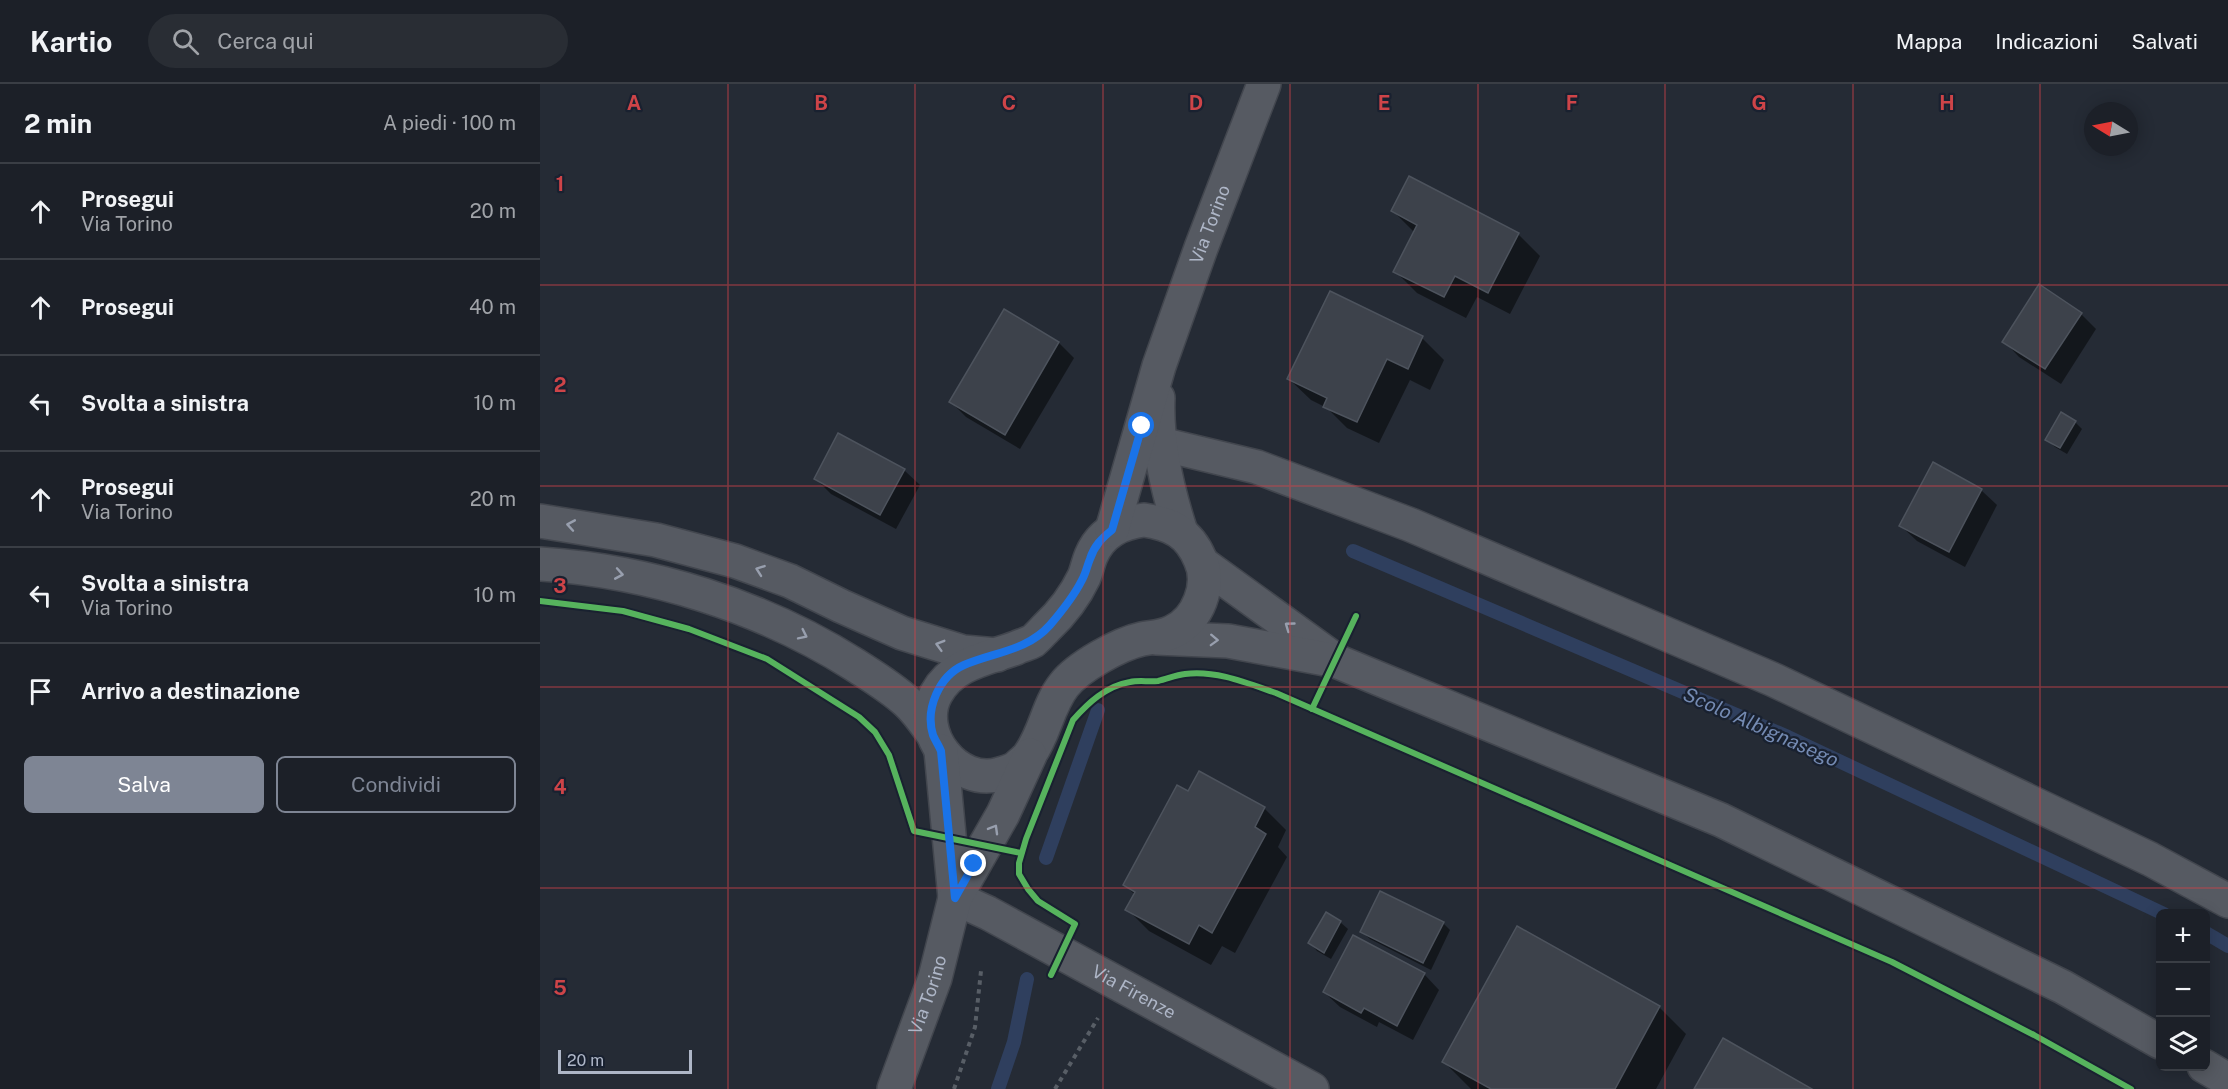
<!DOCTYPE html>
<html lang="it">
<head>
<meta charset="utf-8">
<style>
	:root { --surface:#1c2028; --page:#292d34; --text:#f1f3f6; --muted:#a0a3a8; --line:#3a3e45; --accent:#7e8594 }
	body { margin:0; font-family:"Public Sans",sans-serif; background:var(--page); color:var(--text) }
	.controls { position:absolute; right:18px; bottom:18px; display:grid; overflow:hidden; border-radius:9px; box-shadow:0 3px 15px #0003 }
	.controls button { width:54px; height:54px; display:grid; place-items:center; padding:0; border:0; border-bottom:2px solid var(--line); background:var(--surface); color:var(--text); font:30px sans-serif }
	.compass { position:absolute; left:1544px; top:18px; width:54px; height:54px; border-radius:50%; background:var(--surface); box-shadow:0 3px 15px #0003; rotate:280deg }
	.scale { position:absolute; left:18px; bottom:15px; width:134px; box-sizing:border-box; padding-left:6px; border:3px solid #aeb6c7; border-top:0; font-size:16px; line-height:21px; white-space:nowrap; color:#aeb6c7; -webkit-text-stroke:4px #192130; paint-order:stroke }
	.stop { position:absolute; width:18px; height:18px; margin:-14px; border:4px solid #1a73e8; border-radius:50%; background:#fff }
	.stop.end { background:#1a73e8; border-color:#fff; box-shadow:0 2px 6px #0008 }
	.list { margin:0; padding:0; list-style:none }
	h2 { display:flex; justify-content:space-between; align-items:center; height:78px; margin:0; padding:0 24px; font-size:26px }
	h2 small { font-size:20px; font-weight:400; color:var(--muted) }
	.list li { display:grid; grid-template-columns:39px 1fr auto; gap:18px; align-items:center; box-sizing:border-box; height:96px; padding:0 24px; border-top:2px solid var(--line) }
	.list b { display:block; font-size:22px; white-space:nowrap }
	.list p { margin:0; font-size:20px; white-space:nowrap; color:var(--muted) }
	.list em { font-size:20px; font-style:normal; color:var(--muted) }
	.actions { display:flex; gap:12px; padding:18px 24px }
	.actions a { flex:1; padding:14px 0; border:2px solid var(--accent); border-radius:9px; text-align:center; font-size:21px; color:var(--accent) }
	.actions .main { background:var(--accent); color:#fff }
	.icon { flex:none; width:33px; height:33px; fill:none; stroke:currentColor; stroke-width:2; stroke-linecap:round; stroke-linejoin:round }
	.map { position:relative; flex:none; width:1688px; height:1005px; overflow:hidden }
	header { display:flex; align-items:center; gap:36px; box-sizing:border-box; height:84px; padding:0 30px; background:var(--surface); border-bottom:2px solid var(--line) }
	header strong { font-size:28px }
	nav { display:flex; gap:33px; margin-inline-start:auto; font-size:21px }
	.search { width:420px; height:54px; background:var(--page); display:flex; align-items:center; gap:15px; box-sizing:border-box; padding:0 21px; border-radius:33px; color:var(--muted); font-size:22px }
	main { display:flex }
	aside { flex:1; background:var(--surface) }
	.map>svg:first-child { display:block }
	.shadow { fill:#0007 }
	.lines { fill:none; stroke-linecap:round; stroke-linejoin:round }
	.stream { stroke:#2f3f5e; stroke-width:14 }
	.building { fill:#3d424b; stroke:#4d535d; stroke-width:1.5 }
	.minor-casing { stroke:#42464e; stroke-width:36 }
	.tertiary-casing { stroke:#42464e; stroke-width:36 }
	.path { stroke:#585e66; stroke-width:4; stroke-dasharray:4.5 4.5; stroke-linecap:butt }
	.minor { stroke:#565a62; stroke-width:33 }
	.tertiary { stroke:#565a62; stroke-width:33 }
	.cycleway-casing { stroke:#192130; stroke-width:10 }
	.cycleway { stroke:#56b35d; stroke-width:6 }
	.oneway { stroke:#989fae }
	.route { stroke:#1a73e8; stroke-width:8 }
	.grid { fill:none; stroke:#ce4448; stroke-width:1.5; stroke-opacity:0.55 }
	.labels { text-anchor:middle; stroke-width:4.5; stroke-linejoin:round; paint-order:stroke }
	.street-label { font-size:18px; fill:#aeb6c7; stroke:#192130 }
	.water-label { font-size:20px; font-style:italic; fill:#748ab2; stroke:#192130 }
	.grid-label { font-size:20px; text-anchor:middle; font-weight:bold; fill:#ce4448; stroke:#192130; stroke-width:4.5; stroke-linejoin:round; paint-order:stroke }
</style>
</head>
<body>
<header>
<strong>Kartio</strong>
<div class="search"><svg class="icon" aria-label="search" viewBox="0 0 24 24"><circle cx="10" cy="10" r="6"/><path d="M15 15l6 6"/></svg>Cerca qui</div>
<nav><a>Mappa</a><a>Indicazioni</a><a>Salvati</a></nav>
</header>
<main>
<aside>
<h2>2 min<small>A piedi · 100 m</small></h2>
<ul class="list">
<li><svg class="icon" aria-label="ahead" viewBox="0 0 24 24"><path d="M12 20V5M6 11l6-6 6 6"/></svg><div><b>Prosegui</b><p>Via Torino</p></div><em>20 m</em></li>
<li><svg class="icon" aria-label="ahead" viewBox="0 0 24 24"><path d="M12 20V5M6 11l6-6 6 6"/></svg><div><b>Prosegui</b></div><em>40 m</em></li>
<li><svg class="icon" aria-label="left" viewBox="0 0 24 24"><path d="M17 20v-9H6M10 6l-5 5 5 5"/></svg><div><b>Svolta a sinistra</b></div><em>10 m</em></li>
<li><svg class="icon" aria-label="ahead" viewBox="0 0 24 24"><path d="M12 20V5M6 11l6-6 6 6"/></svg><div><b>Prosegui</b><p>Via Torino</p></div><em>20 m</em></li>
<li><svg class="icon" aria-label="left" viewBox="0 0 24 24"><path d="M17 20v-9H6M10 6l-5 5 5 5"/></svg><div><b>Svolta a sinistra</b><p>Via Torino</p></div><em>10 m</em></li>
<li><svg class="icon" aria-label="arrive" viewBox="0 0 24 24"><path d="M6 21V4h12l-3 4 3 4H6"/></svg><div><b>Arrivo a destinazione</b></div></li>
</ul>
<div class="actions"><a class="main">Salva</a><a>Condividi</a></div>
</aside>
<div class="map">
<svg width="1688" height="1005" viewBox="0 0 1688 1005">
	<rect width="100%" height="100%" fill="#252b35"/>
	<g class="shadow">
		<path d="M853 127 978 150 1000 172 970 230 937 213 926 234 877 209 855 187 875 149Z"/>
		<path d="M791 209 882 254 904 276 890 306 870 296 839 359 807 344 787 324 771 316 749 295Z"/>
		<path d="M465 227 519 259 534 274 480 365 426 333 411 318Z"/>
		<path d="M1541 230 1556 245 1521 300 1479 273 1464 257Z"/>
		<path d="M1535 338 1542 345 1527 370 1515 363 1507 355Z"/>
		<path d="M364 386 380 401 356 445 291 410 276 395Z"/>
		<path d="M1441 406 1457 421 1425 483 1377 457 1361 442Z"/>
		<path d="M659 689 725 725 746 746 738 763 747 773 695 869 682 862 671 881 609 847 587 825 595 811 585 801 648 709Z"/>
		<path d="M800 838 808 845 791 875 777 867 770 859Z"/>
		<path d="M903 839 910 846 891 886 830 855 822 848Z"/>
		<path d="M884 890 899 906 873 956 839 938 837 943 800 923 784 908Z"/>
		<path d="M1119 923 1146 950 1116 1005H931L904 978Z"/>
	</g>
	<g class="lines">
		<g class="stream">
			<path d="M813 467 1248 653 1624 830"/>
			<path d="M506 774 558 626"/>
			<path d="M1666 849 1688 862"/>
			<path d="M458 1005 474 958 487 895"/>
		</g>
	</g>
	<g class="building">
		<path d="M869 92 979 149 948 209 915 192 904 213 853 188 877 141 851 127Z"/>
		<path d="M1499 200 1542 229 1505 285 1462 258Z"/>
		<path d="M790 207 883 252 868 285 847 275 817 338 783 323 787 314 747 295Z"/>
		<path d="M464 225 519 258 465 351 409 318Z"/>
		<path d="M1521 328 1536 337 1520 364 1505 356Z"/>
		<path d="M298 349 365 385 340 431 274 395Z"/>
		<path d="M1393 378 1442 405 1409 468 1359 442Z"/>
		<path d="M659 687 725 723 715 743 726 750 672 849 659 841 649 860 585 826 595 808 583 801 637 701 648 707Z"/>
		<path d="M840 807 904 838 883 879 820 848Z"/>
		<path d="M786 828 801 837 784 869 768 859Z"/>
		<path d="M977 842 1120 922 1075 1005H951L902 978Z"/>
		<path d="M813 851 885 889 857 942 824 924 821 929 783 908Z"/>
		<path d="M1183 954 1272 1005H1154Z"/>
	</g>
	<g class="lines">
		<g class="minor-casing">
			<g id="minor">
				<path d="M621 360 717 383 871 441 1234 596 1610 775 1688 817"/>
				<path d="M0 437 116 456 195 477 250 497 301 522 362 549 423 568 457 571"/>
				<path d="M0 480C110 487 222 522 315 581 332 592 352 604 367 618 377 627 385 639 393 650"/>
				<path d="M663 480 790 572"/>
				<path d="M616 554 688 557 796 577 1181 736 1523 903 1620 958"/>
				<path id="s1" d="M415 814 448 829 772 1005"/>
				<path d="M1664 982 1688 996"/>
			</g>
		</g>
		<g class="tertiary-casing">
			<g id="tertiary">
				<path d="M618 314C616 359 627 405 641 448"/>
				<path d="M604 436C632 440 649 449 660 475 672 500 658 537 632 548 622 553 612 553 602 555 579 560 538 583 524 601 508 621 505 649 490 670 487 675 481 679 477 683 472 687 466 688 460 690 417 703 375 649 396 610 413 579 446 575 476 564 482 561 488 560 493 557 498 553 502 548 506 544 521 530 535 512 544 493 547 486 548 479 551 472 561 448 581 439 604 436Z"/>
				<path id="s2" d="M572 446 619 282 661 164 724 0"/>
				<path d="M401 667 415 814"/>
				<path id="s3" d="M354 1005 395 894 415 814 463 730 490 671"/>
			</g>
		</g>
		<g class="path">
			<path d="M414 1005 435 943 441 887"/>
			<path d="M515 1005 558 934"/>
		</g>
		<use href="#minor" class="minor"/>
		<use href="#tertiary" class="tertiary"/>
		<g class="cycleway-casing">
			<g id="cycleway">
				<path d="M0 517 83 527 149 545 227 575 319 633 335 648 349 671 374 747 481 769"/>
				<path d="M772 625 816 532"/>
				<path d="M511 891 535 840 498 817 488 805 479 790V779L486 755 533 636C548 619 566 602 590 598 599 596 608 598 618 597 627 595 636 591 645 590 676 586 707 599 736 609L1352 878 1494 951 1591 1005"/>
			</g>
		</g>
		<use href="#cycleway" class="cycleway"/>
	</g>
	<defs><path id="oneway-chevron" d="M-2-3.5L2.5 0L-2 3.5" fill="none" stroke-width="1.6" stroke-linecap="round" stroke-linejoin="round" transform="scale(1.5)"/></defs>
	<g class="oneway">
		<use href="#oneway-chevron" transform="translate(31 441) rotate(-170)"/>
		<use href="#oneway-chevron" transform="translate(220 486) rotate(-160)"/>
		<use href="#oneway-chevron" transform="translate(79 490) rotate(10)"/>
		<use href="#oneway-chevron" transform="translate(749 542) rotate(-144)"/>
		<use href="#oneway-chevron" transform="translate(263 551) rotate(26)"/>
		<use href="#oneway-chevron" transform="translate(674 556) rotate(2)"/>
		<use href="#oneway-chevron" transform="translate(400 561) rotate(-164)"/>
		<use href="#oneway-chevron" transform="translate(454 745) rotate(-60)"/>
	</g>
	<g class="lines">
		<path class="route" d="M434 780 415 814 401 667C399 662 395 656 393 651 385 625 399 592 424 581 454 568 487 567 510 541 522 527 534 512 542 496 546 489 547 482 550 475 554 462 562 454 572 446L602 342"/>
	</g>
	<path class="grid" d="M188 0V1005M375 0V1005M563 0V1005M750 0V1005M938 0V1005M1125 0V1005M1313 0V1005M1500 0V1005M0 201H1688M0 402H1688M0 603H1688M0 804H1688"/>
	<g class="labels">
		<g class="street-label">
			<text dy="6" stroke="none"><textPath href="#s2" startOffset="321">Via Torino</textPath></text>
			<text dy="6" stroke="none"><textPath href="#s1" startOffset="202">Via Firenze</textPath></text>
			<text dy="6" stroke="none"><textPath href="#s3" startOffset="100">Via Torino</textPath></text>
		</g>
		<g class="water-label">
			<text transform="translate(1221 643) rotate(24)" y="7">Scolo Albignasego</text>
		</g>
	</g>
	<g class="grid-label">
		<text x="94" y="26">A</text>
		<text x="281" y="26">B</text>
		<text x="469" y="26">C</text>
		<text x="656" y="26">D</text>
		<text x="844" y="26">E</text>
		<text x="1032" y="26">F</text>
		<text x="1219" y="26">G</text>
		<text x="1407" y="26">H</text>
		<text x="20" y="107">1</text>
		<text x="20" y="308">2</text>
		<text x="20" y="509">3</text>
		<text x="20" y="710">4</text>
		<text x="20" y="911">5</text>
	</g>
</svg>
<div class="controls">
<button>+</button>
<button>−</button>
<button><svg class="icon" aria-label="layers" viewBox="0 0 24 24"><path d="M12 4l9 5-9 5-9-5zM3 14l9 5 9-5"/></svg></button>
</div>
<svg class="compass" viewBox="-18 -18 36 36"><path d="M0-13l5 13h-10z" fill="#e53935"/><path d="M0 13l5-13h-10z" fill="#a0a3a8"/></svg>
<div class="scale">20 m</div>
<div class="stop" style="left:602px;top:342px"></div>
<div class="stop end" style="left:434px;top:780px"></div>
</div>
</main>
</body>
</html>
